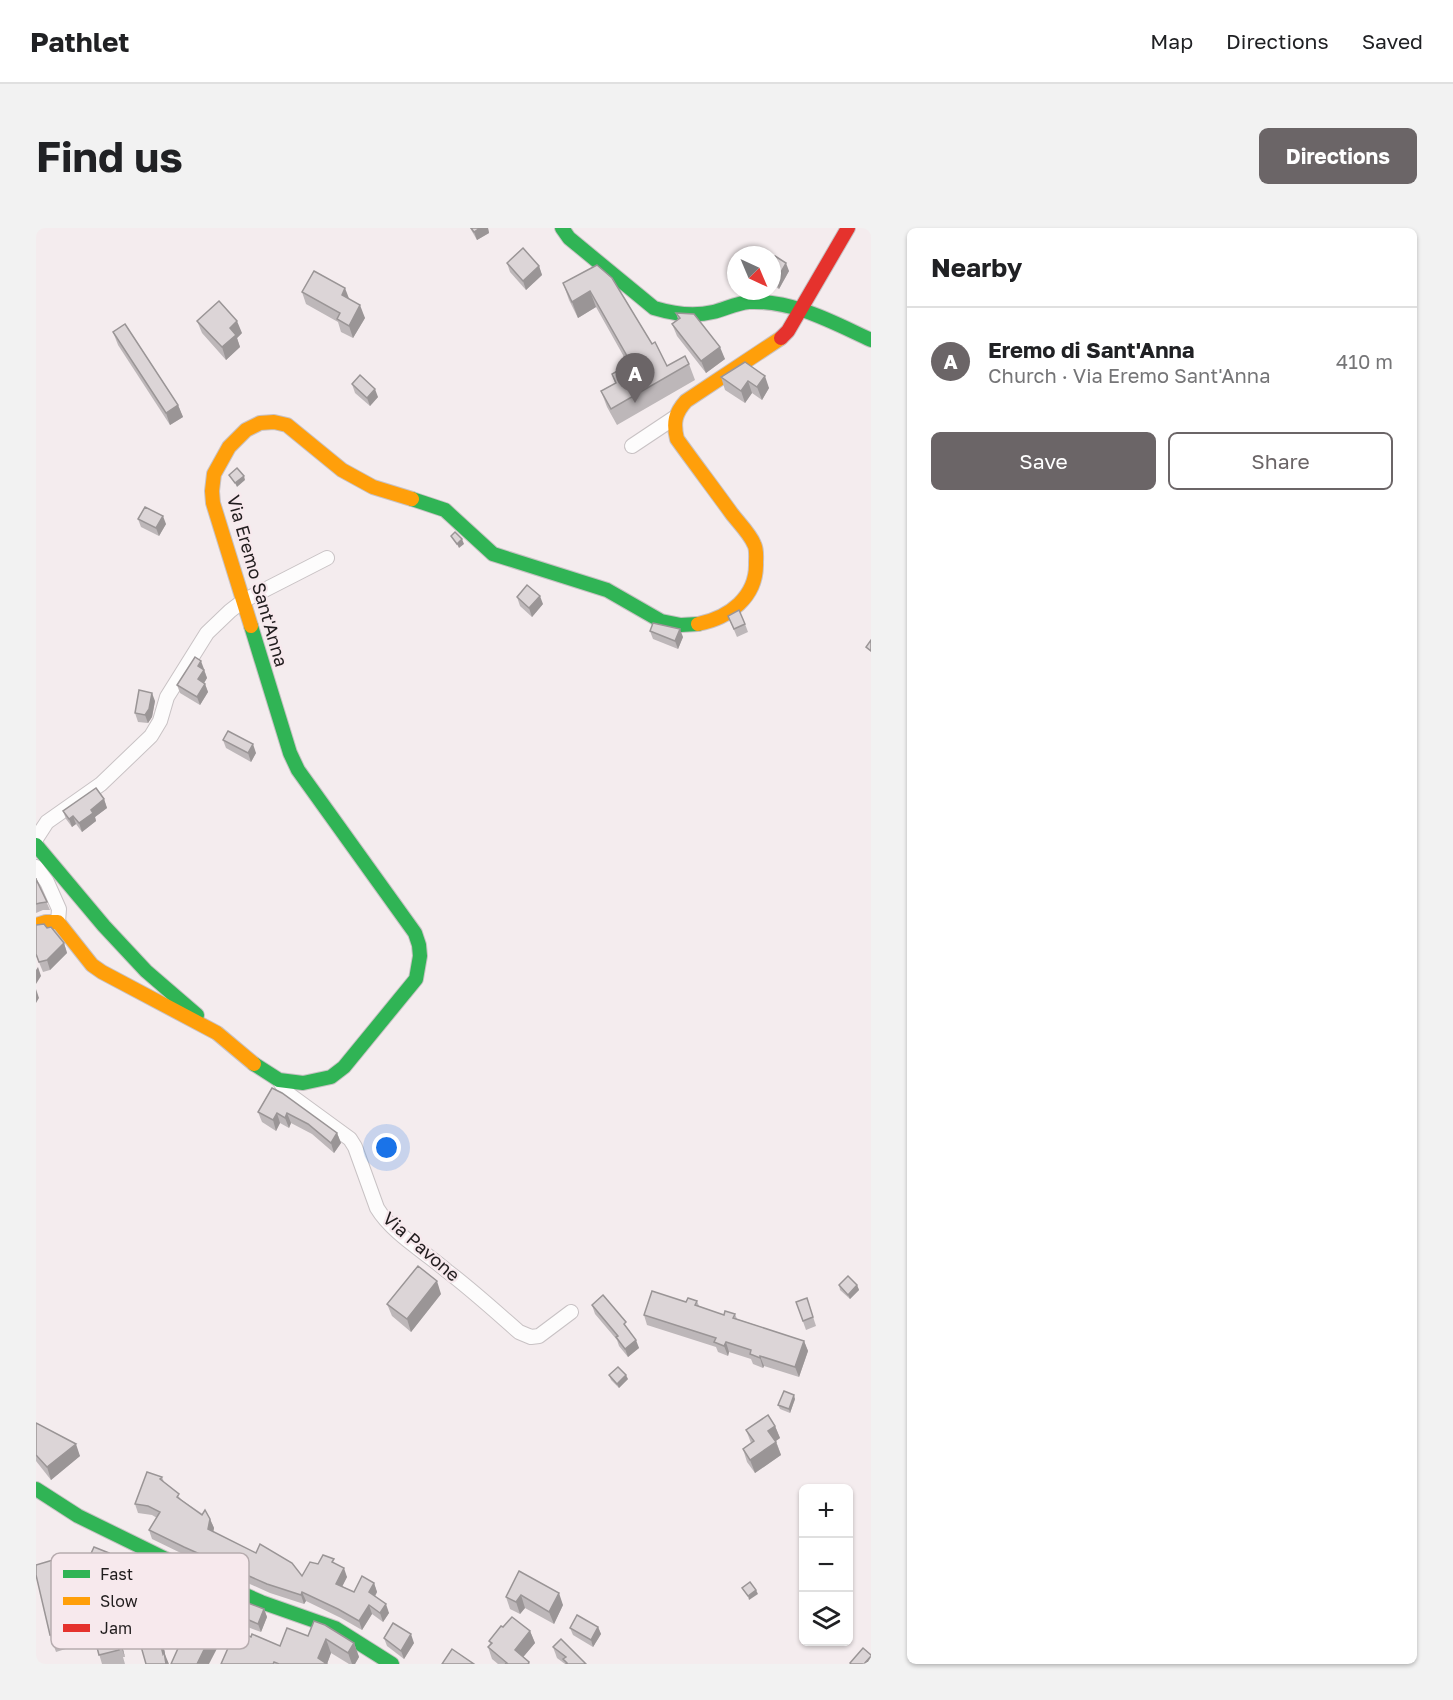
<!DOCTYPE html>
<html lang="en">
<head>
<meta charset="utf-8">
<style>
	:root { --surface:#fff; --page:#f2f2f2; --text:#202124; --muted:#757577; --line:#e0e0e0; --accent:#6b6567 }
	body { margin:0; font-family:"Golos Text",sans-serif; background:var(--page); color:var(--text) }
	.controls { position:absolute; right:18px; bottom:18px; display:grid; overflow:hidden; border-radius:9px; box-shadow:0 2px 4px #0004 }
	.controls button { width:54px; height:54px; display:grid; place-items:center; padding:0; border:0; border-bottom:2px solid var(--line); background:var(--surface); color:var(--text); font:30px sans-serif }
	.compass { position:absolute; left:691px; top:18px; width:54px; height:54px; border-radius:50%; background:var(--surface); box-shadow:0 2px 4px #0004; rotate:136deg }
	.you { position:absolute; left:351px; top:920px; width:21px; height:21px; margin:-15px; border:4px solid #fff; border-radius:50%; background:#1a73e8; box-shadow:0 0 0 9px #1a73e833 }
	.badge { display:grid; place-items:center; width:39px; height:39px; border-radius:50%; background:var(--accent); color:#fff; font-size:20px; font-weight:700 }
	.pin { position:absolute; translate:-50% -50px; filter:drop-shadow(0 2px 3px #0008) }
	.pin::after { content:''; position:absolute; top:32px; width:21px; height:18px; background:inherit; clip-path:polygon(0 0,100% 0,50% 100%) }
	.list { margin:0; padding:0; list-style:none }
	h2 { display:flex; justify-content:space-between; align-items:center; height:78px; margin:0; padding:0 24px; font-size:26px }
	h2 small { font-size:20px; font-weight:400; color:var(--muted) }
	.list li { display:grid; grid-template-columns:39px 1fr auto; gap:18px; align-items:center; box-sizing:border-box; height:108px; padding:0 24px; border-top:2px solid var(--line) }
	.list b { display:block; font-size:22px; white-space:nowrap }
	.list p { margin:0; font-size:20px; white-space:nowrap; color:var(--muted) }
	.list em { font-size:20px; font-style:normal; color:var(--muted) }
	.actions { display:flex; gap:12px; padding:18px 24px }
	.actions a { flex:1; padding:14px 0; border:2px solid var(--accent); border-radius:9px; text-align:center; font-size:21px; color:var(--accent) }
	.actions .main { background:var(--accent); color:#fff }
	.icon { flex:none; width:33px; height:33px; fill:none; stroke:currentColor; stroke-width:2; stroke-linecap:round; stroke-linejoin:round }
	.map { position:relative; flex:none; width:835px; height:1436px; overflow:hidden; border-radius:9px }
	header { display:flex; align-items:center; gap:36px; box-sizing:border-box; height:84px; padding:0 30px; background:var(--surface); border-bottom:2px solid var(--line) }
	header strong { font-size:28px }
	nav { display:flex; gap:33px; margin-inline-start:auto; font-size:21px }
	.intro { display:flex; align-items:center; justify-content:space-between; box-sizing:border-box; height:144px; padding:0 36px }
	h1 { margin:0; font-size:42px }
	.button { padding:15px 27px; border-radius:9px; background:var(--accent); color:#fff; font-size:21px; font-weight:700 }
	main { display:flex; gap:36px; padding:0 36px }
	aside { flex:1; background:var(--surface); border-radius:9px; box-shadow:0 2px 4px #0004 }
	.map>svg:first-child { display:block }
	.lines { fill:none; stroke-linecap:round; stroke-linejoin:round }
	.street-casing { stroke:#c8c2c4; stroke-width:16 }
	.fast-casing { stroke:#c8c2c4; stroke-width:16 }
	.slow-casing { stroke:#c8c2c4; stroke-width:16 }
	.jam-casing { stroke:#c8c2c4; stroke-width:16 }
	.street { stroke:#fdfcfc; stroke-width:14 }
	.fast { stroke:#30b455; stroke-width:14 }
	.slow { stroke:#ff9f0a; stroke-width:14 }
	.jam { stroke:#e5322d; stroke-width:14 }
	.wall { fill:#bdb7b9 }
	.shaded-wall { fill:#9a9596 }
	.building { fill:#dcd5d7; stroke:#9a9596; stroke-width:1.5 }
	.labels { text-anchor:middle; stroke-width:4.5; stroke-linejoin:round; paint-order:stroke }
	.street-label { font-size:18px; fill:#211d1e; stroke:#f7e9ed }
	.key { fill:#f7e9ed; stroke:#b7acaf; stroke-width:1.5 }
	.key-label { font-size:16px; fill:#211d1e }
</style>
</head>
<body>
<header>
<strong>Pathlet</strong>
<nav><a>Map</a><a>Directions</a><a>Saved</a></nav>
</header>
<div class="intro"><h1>Find us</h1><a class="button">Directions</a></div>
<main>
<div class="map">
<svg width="835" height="1436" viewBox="0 0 835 1436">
	<rect width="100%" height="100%" fill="#f4ecee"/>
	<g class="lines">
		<g class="street-casing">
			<g id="street">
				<path d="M596 218 638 190"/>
				<path d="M0 611 11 594 65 556 115 508 124 493 131 469 171 405 194 383 207 373 291 330"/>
				<path d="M0 639 11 654 23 681 22 694"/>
				<path d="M243 852 251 865 314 911 319 919 341 980C356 1005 389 1024 411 1043 436 1062 459 1083 483 1104L495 1109 503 1108 535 1084"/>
			</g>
		</g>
		<g class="fast-casing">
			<g id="fast">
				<path d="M526 0 533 10 618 80C638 86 657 89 677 84 689 81 701 75 713 74 757 72 796 94 835 112"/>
				<path d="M376 271 409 282 457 326 571 362 625 393 645 397 662 396"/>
				<path d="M215 398 254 525 262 542 379 705 383 717 384 728 380 751 308 839 295 849 267 855 243 852 218 836"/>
				<path d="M0 617 68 698 110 743 161 787"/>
				<path d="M0 1261 42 1288 144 1338 225 1374 299 1400 356 1436"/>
			</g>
		</g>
		<g class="slow-casing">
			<g id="slow">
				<path d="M662 396C693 390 721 369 720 335 720 329 721 321 718 316 714 306 703 295 696 286 678 261 659 236 641 211 637 195 639 185 650 173L745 110"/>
				<path d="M215 398 177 275 176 263 178 246 193 219 210 202 224 195 238 194 251 197 306 242 337 259 376 271"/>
				<path d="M0 697 10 694H22L56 737 66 744 181 805 218 836"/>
			</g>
		</g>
		<g class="jam-casing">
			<path id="jam" d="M745 110 752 103 812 0"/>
		</g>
		<use href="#street" class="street"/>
		<use href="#fast" class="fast"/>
		<use href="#slow" class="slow"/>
		<use href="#jam" class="jam"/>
	</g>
	<g class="wall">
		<path d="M434 0H452L453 5 441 12Z"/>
		<path d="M736 34 753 43 743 61 736 57Z"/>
		<path d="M471 35 503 38 506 47 490 62 474 44Z"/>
		<path d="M561 37 631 138 653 136 659 152 581 197 571 179 565 163 579 155 576 146 592 136 560 79 542 90 533 72 527 55Z"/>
		<path d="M266 64 313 71 329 90 317 110 305 104 302 94 270 76Z"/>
		<path d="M640 85 689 131 670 145 641 108 636 96 642 91Z"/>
		<path d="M161 93 206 105 201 110 204 119 190 132 166 105Z"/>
		<path d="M77 104 142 177 147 189 134 197 82 117Z"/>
		<path d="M709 134 733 160 726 172 716 165 709 175 689 162 685 149Z"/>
		<path d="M316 156 342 169 334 178 319 165Z"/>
		<path d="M102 291 130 296 123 308 105 299Z"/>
		<path d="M481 369 507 376 496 389 484 378Z"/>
		<path d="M692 388 709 396 712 404 701 409Z"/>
		<path d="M614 403 647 409 642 421 617 411Z"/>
		<path d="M168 441 171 450 168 455 169 456 172 464 164 477 144 465 141 457Z"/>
		<path d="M119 473 116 489 112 495 102 494 99 485Z"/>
		<path d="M187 512 220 525 215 534 190 520Z"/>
		<path d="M68 571 71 580 59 589 60 593 46 604 40 596 36 599 30 591 27 583Z"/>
		<path d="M0 650 14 682H7L0 685Z"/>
		<path d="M0 697 11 700 28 715 31 725 14 742 7 744 0 727Z"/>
		<path d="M236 860 301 905 305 915 298 925 276 906 255 895 253 900 244 895 240 903 226 894 222 884Z"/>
		<path d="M803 1057H821L823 1062 814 1071 804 1062Z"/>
		<path d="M405 1066 375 1104 356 1088 351 1076Z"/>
		<path d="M771 1070 780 1098 770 1102 760 1074Z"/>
		<path d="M661 1073 663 1078 688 1087 699 1086 701 1091 768 1113 772 1123 763 1149 728 1138 727 1140 717 1136 715 1131 693 1124 692 1128 682 1124 680 1119 611 1097 608 1087 650 1074Z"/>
		<path d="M556 1077 593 1102 603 1120 592 1129 583 1118 581 1112 559 1086Z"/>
		<path d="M573 1147 592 1151 583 1160 575 1152Z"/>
		<path d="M759 1171 754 1185 744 1181 742 1177Z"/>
		<path d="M0 1195 44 1228 15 1252 0 1233Z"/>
		<path d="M739 1198 744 1210 740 1213 745 1227 719 1245 711 1234 707 1221 715 1215 710 1202Z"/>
		<path d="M126 1249 128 1254 146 1272 174 1291 178 1300 177 1304 266 1348 282 1336H300L311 1349 306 1358 318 1364 338 1355 341 1364 339 1369 353 1385 347 1394 336 1386 326 1402 305 1390 270 1373 268 1376 234 1365 151 1328 116 1311 113 1302 121 1290 116 1287 102 1285 99 1276Z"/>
		<path d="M73 1325 76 1334 70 1345 56 1338 53 1330Z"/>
		<path d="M483 1343 527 1377 518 1396 489 1380 484 1386 474 1381 470 1369Z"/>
		<path d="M23 1349 30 1375 73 1368 89 1429H87L89 1436H66L57 1405 37 1411 39 1418 20 1424 14 1407Z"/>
		<path d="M228 1381 231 1389 225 1404 209 1398 206 1389Z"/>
		<path d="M141 1389 187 1409 146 1416 144 1415 139 1401 143 1394Z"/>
		<path d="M467 1399 494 1403 499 1415 487 1429 493 1434 494 1436H462L456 1431 452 1419 454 1416 453 1413Z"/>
		<path d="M562 1399 565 1406 557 1419 537 1407 534 1400Z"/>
		<path d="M272 1408 318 1415 323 1429 319 1436H313L295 1425 291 1436H185L215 1409 244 1418Z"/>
		<path d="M348 1410 378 1415 368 1431 351 1418Z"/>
		<path d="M517 1419 550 1436H529L521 1430Z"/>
	</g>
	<g class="shaded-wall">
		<path d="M444 0H452L453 5 441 12 438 4Z"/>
		<path d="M750 35 753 43 743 61 740 53Z"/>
		<path d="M503 38 506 47 490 62 487 53Z"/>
		<path d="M309 60 314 73 306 67Z"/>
		<path d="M554 63 560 79 542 90 536 74Z"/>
		<path d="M324 77 329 90 317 110 313 98Z"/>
		<path d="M201 93 206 105 201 110 204 119 190 132 186 119 194 100Z"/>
		<path d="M684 119 689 131 670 145 665 133Z"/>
		<path d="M729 148 733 160 726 172 721 159Z"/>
		<path d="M712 153 716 165 709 175 705 163Z"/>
		<path d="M339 161 342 169 334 178 331 170Z"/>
		<path d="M142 177 147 189 134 197 130 185Z"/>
		<path d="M208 248 209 252 201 259 199 255Z"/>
		<path d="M127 288 130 296 123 308 120 300Z"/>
		<path d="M426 311 428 316 423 320 421 316Z"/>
		<path d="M504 368 507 376 496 389 493 380Z"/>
		<path d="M644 401 647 409 642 421 639 413Z"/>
		<path d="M165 433 168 441 165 446 162 438Z"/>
		<path d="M168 442 171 450 165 460 162 451Z"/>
		<path d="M169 456 172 464 164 477 161 469Z"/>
		<path d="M116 465 119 473 116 489 112 495 109 487Z"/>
		<path d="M217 516 220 525 215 534 212 525Z"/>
		<path d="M68 571 71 580 59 589 60 593 46 604 43 595 55 582Z"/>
		<path d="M37 588 40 596 36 599 33 591Z"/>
		<path d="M28 715 31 725 14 742 11 732Z"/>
		<path d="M2 739 5 748 0 756V742Z"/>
		<path d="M0 761 3 770 0 775Z"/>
		<path d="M241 885 244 895 240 903 237 892Z"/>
		<path d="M251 885 255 895 253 900 249 890Z"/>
		<path d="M301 905 305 915 298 925 295 915Z"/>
		<path d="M401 1053 405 1066 375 1104 371 1091Z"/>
		<path d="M821 1057 823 1062 814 1071 812 1067Z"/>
		<path d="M600 1112 603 1120 592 1129 589 1121Z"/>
		<path d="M768 1113 772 1123 763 1149 759 1139Z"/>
		<path d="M690 1114 693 1124 692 1128 688 1118Z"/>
		<path d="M724 1128 728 1138 727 1140 724 1130Z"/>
		<path d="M590 1147 592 1151 583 1160 581 1156Z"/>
		<path d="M758 1167 759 1171 754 1185 753 1181Z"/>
		<path d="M739 1198 744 1210 737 1215 732 1203Z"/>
		<path d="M740 1214 745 1227 719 1245 714 1232Z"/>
		<path d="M40 1216 44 1228 15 1252 11 1239Z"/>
		<path d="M174 1291 178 1300 176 1310 172 1301Z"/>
		<path d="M73 1325 76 1334 70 1345 67 1337Z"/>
		<path d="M17 1332 23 1349 35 1392 29 1376Z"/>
		<path d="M308 1340 311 1349 303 1365 300 1356Z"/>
		<path d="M67 1352 73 1368 89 1429 83 1413Z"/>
		<path d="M338 1355 341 1364 336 1373 333 1364Z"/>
		<path d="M720 1362 722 1366 713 1372 712 1368Z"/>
		<path d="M111 1364 116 1378 129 1426 128 1424 133 1436H130L127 1426Z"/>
		<path d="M266 1364 270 1373 268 1376 265 1367Z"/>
		<path d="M523 1365 527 1377 518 1396 513 1384Z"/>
		<path d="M485 1367 489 1380 484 1386 480 1374Z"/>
		<path d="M350 1376 353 1385 347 1394 344 1385Z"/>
		<path d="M333 1377 336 1386 326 1402 323 1393Z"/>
		<path d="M228 1381 231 1389 225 1404 222 1396Z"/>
		<path d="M181 1395 187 1409 173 1436H161Z"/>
		<path d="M562 1399 565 1406 557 1419 555 1412Z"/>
		<path d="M494 1403 499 1415 483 1434 479 1422Z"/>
		<path d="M375 1406 378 1415 368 1431 365 1423Z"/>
		<path d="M290 1411 295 1425 291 1436 282 1430Z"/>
		<path d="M318 1415 323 1429 319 1436H316L312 1425Z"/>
		<path d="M835 1428V1434L833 1436H828Z"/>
	</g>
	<g class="building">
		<path d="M435 0H444L438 4Z"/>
		<path d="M487 20 503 38 487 53 471 35Z"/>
		<path d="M739 28 750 35 740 53 736 51V34Z"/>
		<path d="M561 37 576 50 616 116 619 114 631 138 649 128 653 136 575 181 565 163 580 155 576 146 595 135 554 63 536 74 527 55Z"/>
		<path d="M278 43 309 60 306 67 324 77 313 98 301 91 304 85 266 64Z"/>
		<path d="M183 73 201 93 194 100 200 107 186 119 161 93Z"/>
		<path d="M640 85 658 86 684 119 665 133 636 96 644 90Z"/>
		<path d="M89 96 142 177 130 185 77 104Z"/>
		<path d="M709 134 729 148 721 159 712 153 705 163 685 149Z"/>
		<path d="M324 147 339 161 331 170 316 156Z"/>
		<path d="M201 240 208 248 199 255 193 247Z"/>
		<path d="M109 279 127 288 120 300 102 291Z"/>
		<path d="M419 304 426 311 421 316 415 308Z"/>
		<path d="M491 357 504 368 493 380 481 369Z"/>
		<path d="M703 382 709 396 698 401 692 388Z"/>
		<path d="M617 395 644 401 639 413 614 403Z"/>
		<path d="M835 412V423L830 419Z"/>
		<path d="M159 429 165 433 162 438 168 442 162 451 169 456 161 469 141 457Z"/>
		<path d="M103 462 116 465 113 481 109 487 99 485Z"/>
		<path d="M192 503 217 516 212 525 187 512Z"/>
		<path d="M60 560 68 571 55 582 57 585 43 595 37 588 33 591 27 583Z"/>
		<path d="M0 650V651L11 674 4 675 0 676Z"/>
		<path d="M8 696 11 700 15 699 28 715 11 732 3 734 0 726V697Z"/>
		<path d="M236 860 246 865 301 905 295 915 272 896 251 885 249 890 241 885 237 892 222 884Z"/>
		<path d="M382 1038 401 1053 371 1091 351 1076Z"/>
		<path d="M812 1048 821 1057 812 1067 803 1057Z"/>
		<path d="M616 1063 650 1074 652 1070 661 1073 659 1077 688 1087 689 1083 699 1086 697 1090 768 1113 759 1139 724 1128V1130L714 1126 715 1122 690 1114 688 1118 678 1114 680 1110 608 1087Z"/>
		<path d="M567 1067 590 1094 588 1096 600 1112 589 1121 580 1109 582 1108 556 1077Z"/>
		<path d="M771 1070 777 1089 767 1093 760 1074Z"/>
		<path d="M582 1139 590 1147 581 1156 573 1147Z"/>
		<path d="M748 1163 758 1167 753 1181 742 1177Z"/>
		<path d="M732 1187 739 1198 732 1203 740 1214 714 1232 707 1221 718 1213 710 1202Z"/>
		<path d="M0 1195 40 1216 11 1239 0 1227Z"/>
		<path d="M111 1244 126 1249 124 1251 143 1266 141 1269 166 1287 169 1282 174 1291 172 1301 220 1325 224 1316 256 1335 266 1348 274 1334 282 1336 287 1327 298 1331 296 1334 308 1340 300 1356 318 1364 326 1348 338 1355 333 1364 350 1376 344 1385 333 1377 323 1393 302 1381 266 1364 265 1367 231 1356 148 1319 113 1302 124 1284 112 1278 99 1276Z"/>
		<path d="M58 1319 73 1325 67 1337 53 1330Z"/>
		<path d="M17 1332 29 1376 49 1370 46 1358 67 1352 83 1413H81L83 1422 63 1427 53 1389 31 1394 33 1402 14 1407 0 1347V1337Z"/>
		<path d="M483 1343 523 1365 513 1384 485 1367 480 1374 470 1369Z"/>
		<path d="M714 1354 720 1362 712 1368 706 1360Z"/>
		<path d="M111 1364 127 1426 128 1424 130 1436H110L91 1369Z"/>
		<path d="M212 1375 228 1381 222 1396 206 1389Z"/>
		<path d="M146 1378 181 1395 161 1436H135L144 1416 162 1413 139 1401 144 1391 141 1389Z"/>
		<path d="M541 1387 562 1399 555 1412 534 1400Z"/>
		<path d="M476 1389 494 1403 479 1422 493 1434 492 1436H469L471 1435 452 1419 456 1415 453 1413 465 1398 467 1399Z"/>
		<path d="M278 1393 289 1397 318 1415 312 1425 290 1411 282 1430 291 1436H243L238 1434 237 1436H185L200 1402 215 1409 216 1406 244 1418 251 1400 272 1408Z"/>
		<path d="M357 1395 375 1406 365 1423 348 1410Z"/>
		<path d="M525 1411 550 1436H530L531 1435 527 1431 530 1429 517 1419Z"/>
		<path d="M827 1420 835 1427V1428L828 1436H815L814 1435Z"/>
		<path d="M416 1421 438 1436H406Z"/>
	</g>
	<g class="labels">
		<g class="street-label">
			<text transform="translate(221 353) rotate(74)" y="6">Via Eremo Sant'Anna</text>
			<text transform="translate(385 1019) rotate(41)" y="6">Via Pavone</text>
		</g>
	</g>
	<rect x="15" y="1325" width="198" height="96" rx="9" class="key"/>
	<rect x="27" y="1342" width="27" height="8" fill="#30b455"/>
	<rect x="27" y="1369" width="27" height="8" fill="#ff9f0a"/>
	<rect x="27" y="1396" width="27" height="8" fill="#e5322d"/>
	<g class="key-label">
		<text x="64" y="1352">Fast</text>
		<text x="64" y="1379">Slow</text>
		<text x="64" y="1406">Jam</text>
	</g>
</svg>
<div class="controls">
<button>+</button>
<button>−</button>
<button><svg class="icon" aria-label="layers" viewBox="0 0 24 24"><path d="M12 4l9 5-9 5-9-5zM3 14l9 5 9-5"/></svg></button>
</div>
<svg class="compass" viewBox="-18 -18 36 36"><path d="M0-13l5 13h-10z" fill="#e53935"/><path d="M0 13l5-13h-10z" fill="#757577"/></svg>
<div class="you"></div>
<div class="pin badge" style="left:599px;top:175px">A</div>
</div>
<aside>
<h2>Nearby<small></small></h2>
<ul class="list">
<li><span class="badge">A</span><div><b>Eremo di Sant'Anna</b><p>Church · Via Eremo Sant'Anna</p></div><em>410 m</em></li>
</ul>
<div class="actions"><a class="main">Save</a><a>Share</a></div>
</aside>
</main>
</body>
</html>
